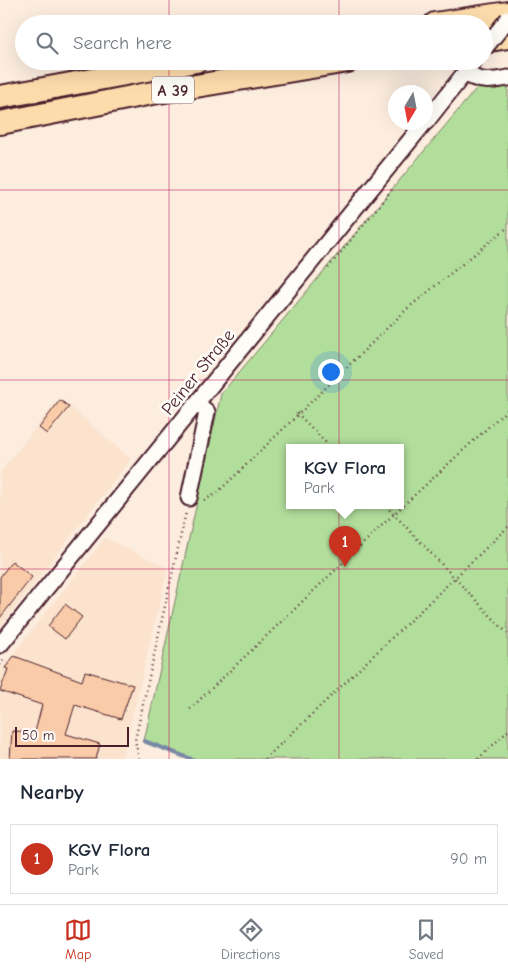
<!DOCTYPE html>
<html lang="en">
<head>
<meta charset="utf-8">
<style>
	:root { --surface:#fff; --page:#f6f6f7; --text:#1f2937; --muted:#747a83; --line:#e0e1e3; --accent:#c8321e }
	body { margin:0; font-family:"Comic Neue",sans-serif; background:var(--page); color:var(--text) }
	.compass { position:absolute; left:388px; top:85px; width:45px; height:45px; border-radius:50%; background:var(--surface); box-shadow:0 5px 20px #0002; rotate:190deg }
	.scale { position:absolute; left:15px; bottom:12px; width:114px; box-sizing:border-box; padding-left:5px; border:2px solid #4a1f2b; border-top:0; font-size:14px; line-height:18px; white-space:nowrap; color:#4a1f2b; -webkit-text-stroke:4px #fdfcf7; paint-order:stroke }
	.you { position:absolute; left:330px; top:371px; width:18px; height:18px; margin:-12px; border:4px solid #fff; border-radius:50%; background:#1a73e8; box-shadow:0 0 0 8px #1a73e833 }
	.badge { display:grid; place-items:center; width:32px; height:32px; border-radius:50%; background:var(--accent); color:#fff; font-size:16px; font-weight:700 }
	.pin { position:absolute; translate:-50% -41px; filter:drop-shadow(0 1px 2px #0008) }
	.pin::after { content:''; position:absolute; top:26px; width:18px; height:15px; background:inherit; clip-path:polygon(0 0,100% 0,50% 100%) }
	.popup { position:absolute; left:286px; top:444px; width:118px; height:65px; box-sizing:border-box; display:grid; place-content:center; border-radius:0px; background:var(--surface); filter:drop-shadow(0 1px 4px #0005); font-size:16px; white-space:nowrap; color:var(--muted) }
	.popup b { font-size:19px; color:var(--text) }
	.popup::after { content:''; position:absolute; left:50%; top:100%; margin-left:-10px; border:10px solid transparent; border-top-color:var(--surface) }
	.list { margin:0; padding:0; list-style:none }
	h2 { display:flex; justify-content:space-between; align-items:center; height:65px; margin:0; padding:0 20px; font-size:21px }
	h2 small { font-size:16px; font-weight:400; color:var(--muted) }
	.list li { display:grid; grid-template-columns:32px 1fr auto; gap:15px; align-items:center; box-sizing:border-box; height:70px; margin:0 10px 10px; padding:0 10px; border:1px solid var(--line); border-radius:0px }
	.list b { display:block; font-size:19px; white-space:nowrap }
	.list p { margin:0; font-size:16px; white-space:nowrap; color:var(--muted) }
	.list em { font-size:16px; font-style:normal; color:var(--muted) }
	.icon { flex:none; width:28px; height:28px; fill:none; stroke:currentColor; stroke-width:2; stroke-linecap:round; stroke-linejoin:round }
	.map { position:relative; flex:none; width:508px; height:759px; overflow:hidden }
	.search { position:absolute; background:var(--surface); box-shadow:0 5px 20px #0002; left:15px; right:15px; top:15px; height:55px; display:flex; align-items:center; gap:12px; box-sizing:border-box; padding:0 18px; border-radius:28px; color:var(--muted); font-size:19px }
	.sheet { height:145px; background:var(--surface) }
	nav { display:flex; justify-content:space-around; align-items:center; box-sizing:border-box; height:70px; border-top:1px solid var(--line); background:var(--surface); font-size:14px; color:var(--muted) }
	nav a { display:grid; justify-items:center; gap:2px }
	nav .on { color:var(--accent) }
	.map>svg:first-child { display:block }
	.built { fill:#fbe3ce }
	.green { fill:#b2de9c; stroke:#7e7e64; fill-rule:evenodd }
	.lines { fill:none; stroke-linecap:round; stroke-linejoin:round }
	.stream { stroke:#7989a5; stroke-width:4.5 }
	.building { fill:#f9cba8; stroke:#4a1f2b }
	.minor-casing { stroke:#4a1f2b; stroke-width:19 }
	.highway-casing { stroke:#4a1f2b; stroke-width:26 }
	.path { stroke:#4a1f2b; stroke-width:2.5; stroke-dasharray:1 4; stroke-linecap:butt }
	.minor { stroke:#fdfcf7; stroke-width:15 }
	.highway { stroke:#fddcac; stroke-width:22 }
	.minor-bridge-casing { stroke:#4a1f2b; stroke-width:19; stroke-linecap:butt }
	.minor-bridge { stroke:#fdfcf7; stroke-width:15 }
	.grid { fill:none; stroke:#c2185b; stroke-width:1; stroke-opacity:0.55 }
	.labels { text-anchor:middle; stroke-width:5; stroke-linejoin:round; paint-order:stroke }
	.shield { fill:#fdfcf7; stroke:#806168; stroke-width:1 }
	.shield-label { font-size:16px; font-weight:bold; fill:#4a1f2b }
	.street-label { font-size:18px; fill:#4a1f2b; stroke:#fdfcf7 }
</style>
</head>
<body>
<div class="map">
<svg width="508" height="759" viewBox="0 0 508 759">
	<rect width="100%" height="100%" fill="#fceddf"/>
	<filter id="ink" filterUnits="userSpaceOnUse"><feTurbulence type="fractalNoise" baseFrequency=".02" numOctaves="2"/><feDisplacementMap in="SourceGraphic" scale="10" xChannelSelector="R" yChannelSelector="G"/><feConvolveMatrix kernelMatrix="1 2 1 2 8 2 1 2 1" color-interpolation-filters="sRGB"/></filter>
	<g filter="url(#ink)">
		<g class="built">
			<path d="M60 398 131 459 0 627V472Z"/>
			<path d="M105 538 168 568 122 759H0V670Z"/>
		</g>
		<path class="green" d="M508 70V759H191L144 741 221 394 490 72ZM290 448H400V506H290Z"/>
		<g class="lines">
			<path class="stream" d="M144 741 191 759"/>
		</g>
		<g class="building">
			<path d="M60 400 69 407 47 434 39 428Z"/>
			<path d="M12 561 32 577 0 618V577Z"/>
			<path d="M65 604 82 617 65 639 48 626Z"/>
			<path d="M14 656 82 681 85 671 133 685 121 719 75 705 66 734 100 744 96 759H10L12 731 35 732 42 705 0 691 8 669 5 668Z"/>
		</g>
		<g class="lines">
			<g class="minor-casing">
				<g id="minor">
					<path d="M465 73C480 83 491 81 508 78"/>
					<path d="M426 122 474 61"/>
					<path d="M189 498 207 412 197 403"/>
					<path d="M0 645 425 122"/>
				</g>
			</g>
			<g class="highway-casing">
				<g id="highway">
					<path d="M435 24 508 13"/>
					<path d="M484 41 508 37"/>
					<path d="M0 97 196 61"/>
					<path d="M0 123 147 94 348 61"/>
				</g>
			</g>
			<g class="path">
				<path d="M328 268 394 187"/>
				<path d="M297 413 331 448"/>
				<path d="M204 500 216 494 408 308 508 227"/>
				<path d="M386 506 508 634"/>
				<path d="M0 665 4 659"/>
				<path d="M190 709 394 514 508 409"/>
				<path d="M139 759 135 740 186 512"/>
				<path d="M265 759 508 527"/>
				<path d="M478 759 508 731"/>
			</g>
			<use href="#minor" class="minor"/>
			<use href="#highway" class="highway"/>
			<g class="minor-bridge-casing">
				<path id="minor-bridge" d="M484 49 508 19"/>
			</g>
			<use href="#minor-bridge" class="minor-bridge"/>
		</g>
	</g>
	<path class="grid" d="M169 0V24M339 0V24M169 61V759M339 61V759M0 190H508M0 380H508M0 569H508"/>
	<g class="labels">
		<rect class="shield" x="152" y="76.5" width="42" height="27" rx="4"/>
		<g class="shield-label">
			<text x="173" y="96">A 39</text>
		</g>
		<g class="street-label">
			<text transform="translate(198 372) rotate(-51)" y="6">Peiner Straße</text>
		</g>
	</g>
</svg>
<svg class="compass" viewBox="-18 -18 36 36"><path d="M0-13l5 13h-10z" fill="#e53935"/><path d="M0 13l5-13h-10z" fill="#747a83"/></svg>
<div class="scale">50 m</div>
<div class="you"></div>
<div class="pin badge" style="left:345px;top:567px">1</div>
<div class="popup"><b>KGV Flora</b>Park</div>
<div class="search"><svg class="icon" aria-label="search" viewBox="0 0 24 24"><circle cx="10" cy="10" r="6"/><path d="M15 15l6 6"/></svg>Search here</div>
</div>
<section class="sheet">
<h2>Nearby<small></small></h2>
<ul class="list">
<li><span class="badge">1</span><div><b>KGV Flora</b><p>Park</p></div><em>90 m</em></li>
</ul>
</section>
<nav>
<a class="on"><svg class="icon" aria-label="map" viewBox="0 0 24 24"><path d="M3 6l6-2 6 2 6-2v14l-6 2-6-2-6 2zM9 4v14M15 6v14"/></svg>Map</a>
<a><svg class="icon" aria-label="directions" viewBox="0 0 24 24"><path d="M12 3l9 9-9 9-9-9zM9 14v-3h6M13 9l2 2-2 2"/></svg>Directions</a>
<a><svg class="icon" aria-label="saved" viewBox="0 0 24 24"><path d="M7 4h10v16l-5-4-5 4z"/></svg>Saved</a>
</nav>
</body>
</html>
